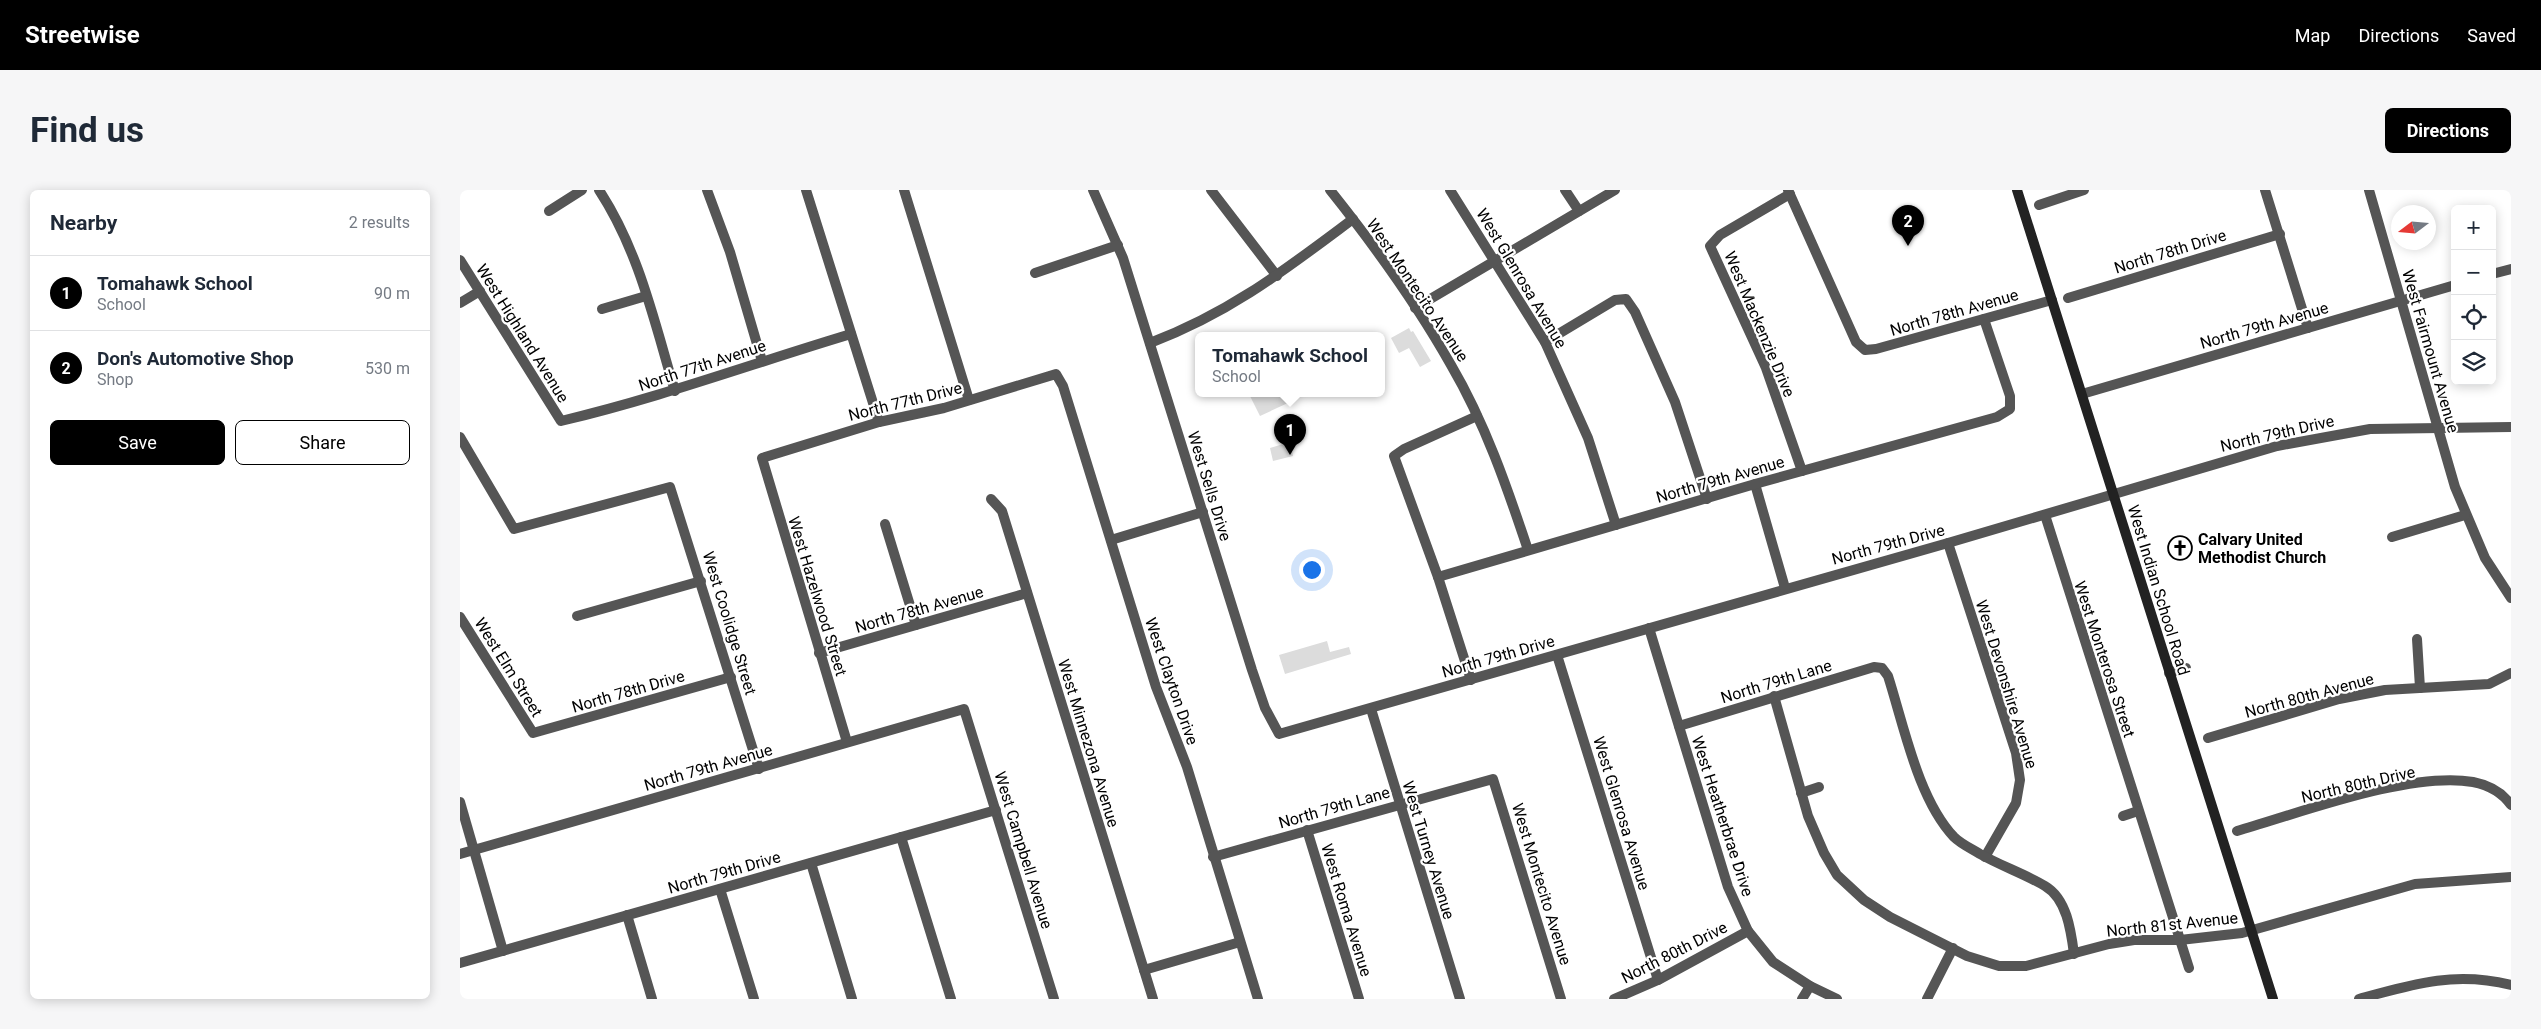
<!DOCTYPE html>
<html lang="en">
<head>
<meta charset="utf-8">
<style>
	:root { --surface:#fff; --page:#f6f6f7; --text:#1f2937; --muted:#747a83; --line:#e0e1e3; --accent:#000 }
	body { margin:0; font-family:Roboto,sans-serif; background:var(--page); color:var(--text) }
	.controls { position:absolute; right:15px; top:15px; display:grid; overflow:hidden; border-radius:8px; box-shadow:0 2px 12px #0003 }
	.controls button { width:45px; height:45px; display:grid; place-items:center; padding:0; border:0; border-bottom:1px solid var(--line); background:var(--surface); color:var(--text); font:25px sans-serif }
	.compass { position:absolute; left:1931px; top:15px; width:45px; height:45px; border-radius:50%; background:var(--surface); box-shadow:0 2px 12px #0003; rotate:254deg }
	.you { position:absolute; left:851px; top:379px; width:18px; height:18px; margin:-12px; border:4px solid #fff; border-radius:50%; background:#1a73e8; box-shadow:0 0 0 8px #1a73e833 }
	.badge { display:grid; place-items:center; width:32px; height:32px; border-radius:50%; background:var(--accent); color:#fff; font-size:16px; font-weight:700 }
	.pin { position:absolute; translate:-50% -41px; filter:drop-shadow(0 1px 2px #0008) }
	.pin::after { content:''; position:absolute; top:26px; width:18px; height:15px; background:inherit; clip-path:polygon(0 0,100% 0,50% 100%) }
	.popup { position:absolute; left:735px; top:142px; width:190px; height:65px; box-sizing:border-box; display:grid; place-content:center; border-radius:8px; background:var(--surface); filter:drop-shadow(0 1px 4px #0005); font-size:16px; white-space:nowrap; color:var(--muted) }
	.popup b { font-size:19px; color:var(--text) }
	.popup::after { content:''; position:absolute; left:50%; top:100%; margin-left:-10px; border:10px solid transparent; border-top-color:var(--surface) }
	.list { margin:0; padding:0; list-style:none }
	h2 { display:flex; justify-content:space-between; align-items:center; height:65px; margin:0; padding:0 20px; font-size:21px }
	h2 small { font-size:16px; font-weight:400; color:var(--muted) }
	.list li { display:grid; grid-template-columns:32px 1fr auto; gap:15px; align-items:center; box-sizing:border-box; height:75px; padding:0 20px; border-top:1px solid var(--line) }
	.list b { display:block; font-size:19px; white-space:nowrap }
	.list p { margin:0; font-size:16px; white-space:nowrap; color:var(--muted) }
	.list em { font-size:16px; font-style:normal; color:var(--muted) }
	.actions { display:flex; gap:10px; padding:15px 20px }
	.actions a { flex:1; padding:11px 0; border:1px solid var(--accent); border-radius:8px; text-align:center; font-size:18px; color:var(--accent) }
	.actions .main { background:var(--accent); color:#fff }
	.icon { flex:none; width:28px; height:28px; fill:none; stroke:currentColor; stroke-width:2; stroke-linecap:round; stroke-linejoin:round }
	.map { position:relative; flex:none; width:2051px; height:809px; overflow:hidden; border-radius:8px }
	header { display:flex; align-items:center; gap:30px; box-sizing:border-box; height:70px; padding:0 25px; background:var(--accent); color:#fff }
	header strong { font-size:24px }
	nav { display:flex; gap:28px; margin-inline-start:auto; font-size:18px }
	.intro { display:flex; align-items:center; justify-content:space-between; box-sizing:border-box; height:120px; padding:0 30px }
	h1 { margin:0; font-size:35px }
	.button { padding:12px 22px; border-radius:8px; background:var(--accent); color:#fff; font-size:18px; font-weight:700 }
	main { display:flex; gap:30px; padding:0 30px }
	aside { flex:1; background:var(--surface); border-radius:8px; box-shadow:0 2px 12px #0003 }
	.map>svg:first-child { display:block }
	.green { fill:#dcdcdc }
	.lines { fill:none; stroke-linecap:round; stroke-linejoin:round }
	.minor { stroke:#555; stroke-width:10 }
	.secondary { stroke:#222; stroke-width:10 }
	.labels { text-anchor:middle; stroke-width:4.5; stroke-linejoin:round; paint-order:stroke }
	.street-label { font-size:16px; fill:#000; stroke:#fff }
	.poi-label { font-size:16px; font-weight:bold; fill:#000; stroke:#fff; text-anchor:start }
</style>
</head>
<body>
<header>
<strong>Streetwise</strong>
<nav><a>Map</a><a>Directions</a><a>Saved</a></nav>
</header>
<div class="intro"><h1>Find us</h1><a class="button">Directions</a></div>
<main>
<aside>
<h2>Nearby<small>2 results</small></h2>
<ul class="list">
<li><span class="badge">1</span><div><b>Tomahawk School</b><p>School</p></div><em>90 m</em></li>
<li><span class="badge">2</span><div><b>Don's Automotive Shop</b><p>Shop</p></div><em>530 m</em></li>
</ul>
<div class="actions"><a class="main">Save</a><a>Share</a></div>
</aside>
<div class="map">
<svg width="2051" height="809" viewBox="0 0 2051 809">
	<rect width="100%" height="100%" fill="#fff"/>
	<g class="green">
		<path d="M949 138 951 142 953 141 971 171 960 177 949 158 939 163 931 148Z"/>
		<path d="M789 204H826L830 212 800 226Z"/>
		<path d="M830 252 833 266 813 271 810 258Z"/>
		<path d="M867 451 870 462 889 457 891 464 825 484 819 465Z"/>
	</g>
	<g class="lines">
		<g class="minor">
			<path d="M139 0C179 61 194 131 215 201"/>
			<path d="M247 0 270 62 302 171"/>
			<path d="M346 0 419 232"/>
			<path d="M444 0 509 210"/>
			<path d="M633 0 663 68 792 480 805 518 819 544 1488 353 1817 256 1910 239 2051 237"/>
			<path d="M751 0 817 86"/>
			<path d="M870 0C914 55 956 113 991 175 1025 233 1047 297 1068 360"/>
			<path d="M990 0 1085 152 1128 248 1156 335"/>
			<path d="M1105 0 1119 21"/>
			<path d="M1328 0 1396 152 1405 160 1416 159 1592 110"/>
			<path d="M1805 0 1848 138"/>
			<path d="M1909 0 1995 297 2025 368 2051 408"/>
			<path d="M1330 4 1260 45 1250 56 1306 178 1342 281"/>
			<path d="M1579 15 1624 0"/>
			<path d="M89 21 122 0"/>
			<path d="M0 70 101 231C199 208 294 173 391 144"/>
			<path d="M575 83 658 55"/>
			<path d="M2032 84 2051 79"/>
			<path d="M1608 108 1820 44"/>
			<path d="M0 113 20 101"/>
			<path d="M955 118 1155 0"/>
			<path d="M142 119 186 106"/>
			<path d="M1085 152 1155 110 1166 109 1175 122 1215 212 1247 309"/>
			<path d="M690 153C770 123 826 79 893 29"/>
			<path d="M1622 204 1995 95"/>
			<path d="M0 247 54 339 210 297 299 579"/>
			<path d="M1295 294 1325 398"/>
			<path d="M531 309 542 321 693 809"/>
			<path d="M1585 325 1729 778"/>
			<path d="M425 334 456 435"/>
			<path d="M1932 347 2005 325"/>
			<path d="M651 350 743 322"/>
			<path d="M1488 353 1556 563 1560 590 1556 613 1525 667"/>
			<path d="M978 387 1295 294 1537 227 1550 219V206L1524 129"/>
			<path d="M117 426 241 391"/>
			<path d="M0 427 73 543 271 487"/>
			<path d="M1189 438 1268 697 1288 741 1313 772 1350 796 1377 809"/>
			<path d="M1957 449 1960 498"/>
			<path d="M359 463 567 403"/>
			<path d="M1097 465 1198 790"/>
			<path d="M1709 483 1726 478"/>
			<path d="M1011 490 978 387 934 266 944 259 1017 226"/>
			<path d="M1314 506 1348 626 1364 663 1377 685 1404 710 1430 727 1507 766 1539 776H1566L1649 754 1674 750H1720L1782 743 1955 694 2051 687"/>
			<path d="M911 519 1000 809"/>
			<path d="M1219 536 1414 477 1422 478 1428 486C1444 536 1458 609 1494 647 1501 654 1512 659 1520 664 1541 676 1565 684 1585 696 1607 709 1611 741 1614 764"/>
			<path d="M1748 548 1879 509 1925 500 2029 494 2051 483"/>
			<path d="M387 552 302 268 419 232 484 218 596 184 603 196 696 497 727 577 798 809"/>
			<path d="M1341 603 1359 597"/>
			<path d="M0 612 43 761"/>
			<path d="M1663 626 1678 621"/>
			<path d="M847 640 899 809"/>
			<path d="M1777 641C1840 623 1950 581 2013 592 2028 595 2042 602 2051 615"/>
			<path d="M441 647 491 809"/>
			<path d="M0 664 504 519 594 809"/>
			<path d="M753 667 1033 589 1101 809"/>
			<path d="M351 673 392 809"/>
			<path d="M260 699 294 809"/>
			<path d="M167 725 192 809"/>
			<path d="M0 773 536 620"/>
			<path d="M684 780 780 752"/>
			<path d="M1154 809 1198 790 1288 741"/>
			<path d="M1342 809 1350 796"/>
			<path d="M1467 809 1493 758"/>
			<path d="M1899 809C1953 794 1995 781 2051 795"/>
		</g>
		<path class="secondary" d="M1557 0 1813 809"/>
	</g>
	<defs>
		<g id="church-ring" transform="scale(1.25)"><circle r="9.5" fill="#fff" stroke="#000" stroke-width="1.5"/><path d="M-1.2-6h2.4v3.5h3.3v2.4h-3.3V6h-2.4V-.1h-3.3v-2.4h3.3Z" fill="#000"/></g>
	</defs>
	<g fill-rule="evenodd">
		<use href="#church-ring" x="1720" y="358"/>
	</g>
	<g class="labels">
		<g class="street-label">
			<text transform="translate(1710 61) rotate(-17)" y="6">North 78th Drive</text>
			<text transform="translate(1062 88) rotate(59)" y="6">West Glenrosa Avenue</text>
			<text transform="translate(958 100) rotate(56)" y="6">West Montecito Avenue</text>
			<text transform="translate(1494 122) rotate(-16)" y="6">North 78th Avenue</text>
			<text transform="translate(1300 134) rotate(67)" y="6">West Mackenzie Drive</text>
			<text transform="translate(1804 135) rotate(-16)" y="6">North 79th Avenue</text>
			<text transform="translate(63 143) rotate(58)" y="6">West Highland Avenue</text>
			<text transform="translate(1971 161) rotate(74)" y="6">West Fairmount Avenue</text>
			<text transform="translate(242 175) rotate(-18)" y="6">North 77th Avenue</text>
			<text transform="translate(445 211) rotate(-14)" y="6">North 77th Drive</text>
			<text transform="translate(1817 243) rotate(-13)" y="6">North 79th Drive</text>
			<text transform="translate(1260 289) rotate(-16)" y="6">North 79th Avenue</text>
			<text transform="translate(750 296) rotate(73)" y="6">West Sells Drive</text>
			<text transform="translate(1428 354) rotate(-15)" y="6">North 79th Drive</text>
			<text transform="translate(1699 400) rotate(73)" y="6">West Indian School Road</text>
			<text transform="translate(358 406) rotate(73)" y="6">West Hazelwood Street</text>
			<text transform="translate(459 419) rotate(-16)" y="6">North 78th Avenue</text>
			<text transform="translate(270 433) rotate(73)" y="6">West Coolidge Street</text>
			<text transform="translate(1038 466) rotate(-16)" y="6">North 79th Drive</text>
			<text transform="translate(1645 469) rotate(72)" y="6">West Monterosa Street</text>
			<text transform="translate(49 477) rotate(58)" y="6">West Elm Street</text>
			<text transform="translate(712 491) rotate(71)" y="6">West Clayton Drive</text>
			<text transform="translate(1316 491) rotate(-17)" y="6">North 79th Lane</text>
			<text transform="translate(1547 494) rotate(73)" y="6">West Devonshire Avenue</text>
			<text transform="translate(168 501) rotate(-16)" y="6">North 78th Drive</text>
			<text transform="translate(1849 505) rotate(-15)" y="6">North 80th Avenue</text>
			<text transform="translate(629 553) rotate(73)" y="6">West Minnezona Avenue</text>
			<text transform="translate(248 577) rotate(-16)" y="6">North 79th Avenue</text>
			<text transform="translate(1898 594) rotate(-13)" y="6">North 80th Drive</text>
			<text transform="translate(874 617) rotate(-16)" y="6">North 79th Lane</text>
			<text transform="translate(1162 623) rotate(73)" y="6">West Glenrosa Avenue</text>
			<text transform="translate(1263 626) rotate(72)" y="6">West Heatherbrae Drive</text>
			<text transform="translate(564 660) rotate(73)" y="6">West Campbell Avenue</text>
			<text transform="translate(969 660) rotate(73)" y="6">West Turney Avenue</text>
			<text transform="translate(264 682) rotate(-16)" y="6">North 79th Drive</text>
			<text transform="translate(1082 694) rotate(73)" y="6">West Montecito Avenue</text>
			<text transform="translate(887 720) rotate(73)" y="6">West Roma Avenue</text>
			<text transform="translate(1712 734) rotate(-6)" y="6">North 81st Avenue</text>
			<text transform="translate(1214 762) rotate(-27)" y="6">North 80th Drive</text>
		</g>
		<g class="poi-label">
			<text x="1738" y="355">Calvary United<tspan x="1738" dy="18">Methodist Church</tspan></text>
		</g>
	</g>
</svg>
<div class="controls">
<button>+</button>
<button>−</button>
<button><svg class="icon" aria-label="locate" viewBox="0 0 24 24"><circle cx="12" cy="12" r="6"/><path d="M12 2v4M12 18v4M2 12h4M18 12h4"/></svg></button>
<button><svg class="icon" aria-label="layers" viewBox="0 0 24 24"><path d="M12 4l9 5-9 5-9-5zM3 14l9 5 9-5"/></svg></button>
</div>
<svg class="compass" viewBox="-18 -18 36 36"><path d="M0-13l5 13h-10z" fill="#e53935"/><path d="M0 13l5-13h-10z" fill="#747a83"/></svg>
<div class="you"></div>
<div class="pin badge" style="left:830px;top:265px">1</div>
<div class="popup"><b>Tomahawk School</b>School</div>
<div class="pin badge" style="left:1448px;top:56px">2</div>
</div>
</main>
</body>
</html>
